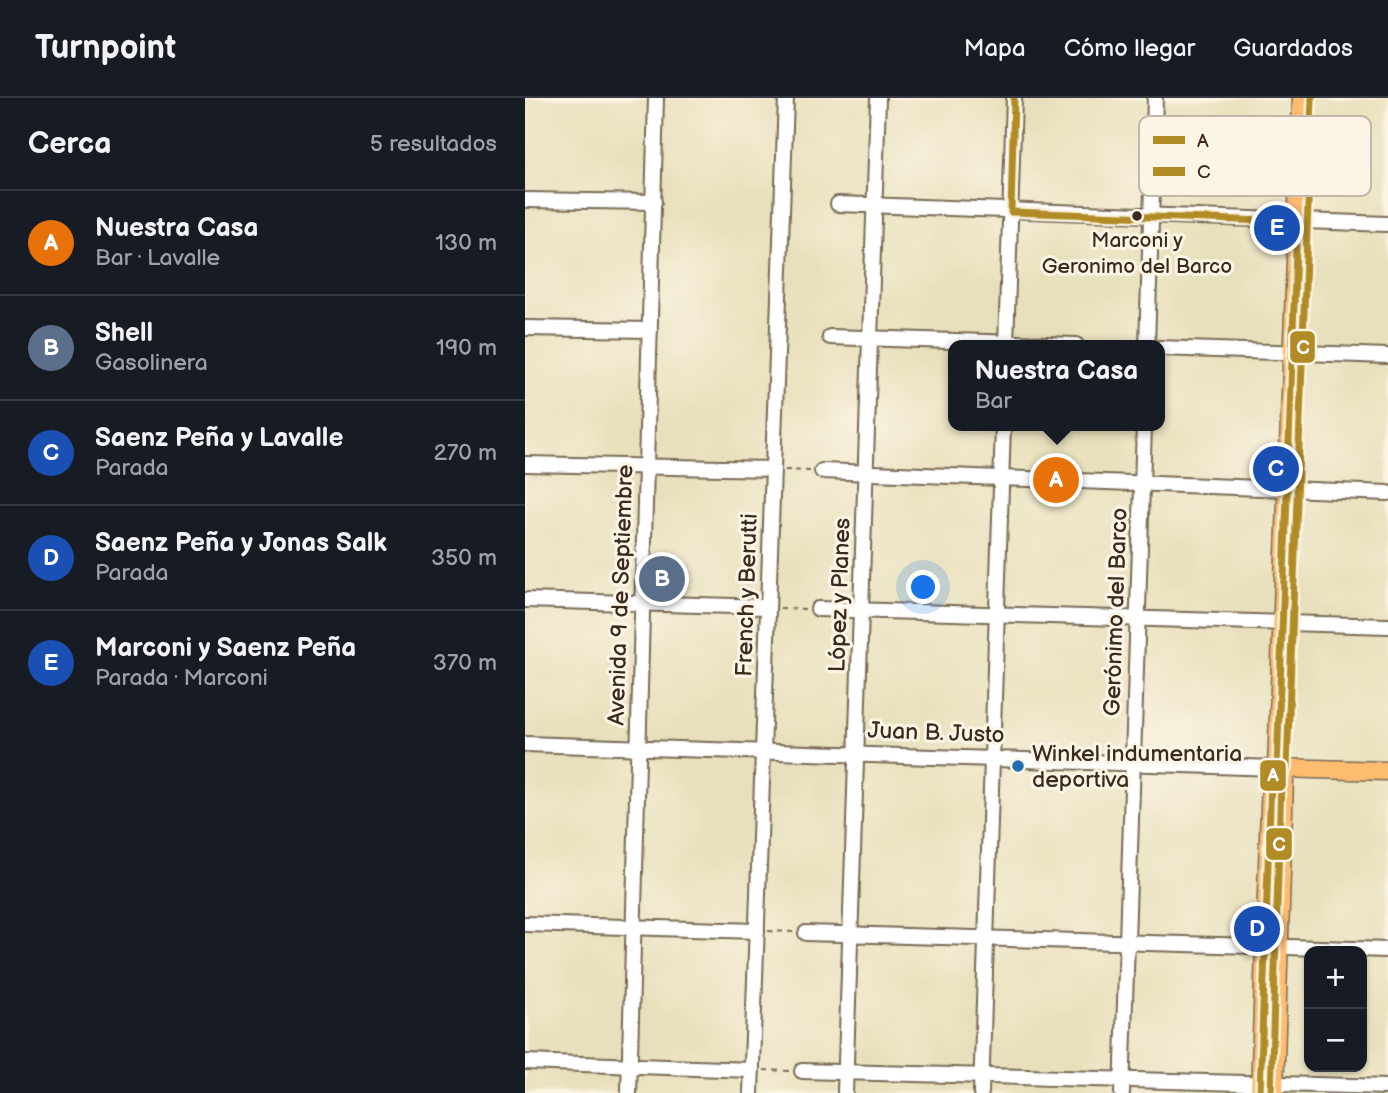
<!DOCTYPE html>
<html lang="es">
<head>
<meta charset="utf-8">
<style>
	:root { --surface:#171b24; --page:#242831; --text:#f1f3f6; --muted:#9ea1a6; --line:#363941; --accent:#1f6fb2 }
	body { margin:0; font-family:"Balsamiq Sans",sans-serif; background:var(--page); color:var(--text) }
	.controls { position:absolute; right:21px; bottom:21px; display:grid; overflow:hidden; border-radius:14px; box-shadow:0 2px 5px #0004 }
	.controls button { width:63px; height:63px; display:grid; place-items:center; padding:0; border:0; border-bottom:2px solid var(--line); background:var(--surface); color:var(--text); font:35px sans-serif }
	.you { position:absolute; left:399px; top:490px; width:24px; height:24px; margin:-18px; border:5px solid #fff; border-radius:50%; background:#1a73e8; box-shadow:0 0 0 10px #1a73e833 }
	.badge { display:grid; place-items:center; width:46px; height:46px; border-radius:50%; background:var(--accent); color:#fff; font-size:23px; font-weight:700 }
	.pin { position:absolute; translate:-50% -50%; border:4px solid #fff; box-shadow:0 2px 7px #0006 }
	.popup { position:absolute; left:423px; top:242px; width:217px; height:91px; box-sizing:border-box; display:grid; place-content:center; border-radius:14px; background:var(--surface); filter:drop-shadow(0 2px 5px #0005); font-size:23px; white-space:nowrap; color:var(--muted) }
	.popup b { font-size:26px; color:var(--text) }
	.popup::after { content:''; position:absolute; left:50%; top:100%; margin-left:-14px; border:14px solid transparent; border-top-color:var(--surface) }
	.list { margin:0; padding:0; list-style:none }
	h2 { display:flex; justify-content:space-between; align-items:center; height:91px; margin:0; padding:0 28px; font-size:30px }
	h2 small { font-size:23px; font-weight:400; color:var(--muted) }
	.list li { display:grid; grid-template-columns:46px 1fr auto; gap:21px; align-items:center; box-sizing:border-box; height:105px; padding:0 28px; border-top:2px solid var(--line) }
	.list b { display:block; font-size:26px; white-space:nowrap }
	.list p { margin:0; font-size:23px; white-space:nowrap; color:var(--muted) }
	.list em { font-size:23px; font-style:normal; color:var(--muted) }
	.map { position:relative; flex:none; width:863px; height:995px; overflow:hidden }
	header { display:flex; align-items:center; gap:42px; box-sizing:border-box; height:98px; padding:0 35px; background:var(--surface); border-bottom:2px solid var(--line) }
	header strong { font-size:33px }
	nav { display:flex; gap:38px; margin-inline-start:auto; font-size:24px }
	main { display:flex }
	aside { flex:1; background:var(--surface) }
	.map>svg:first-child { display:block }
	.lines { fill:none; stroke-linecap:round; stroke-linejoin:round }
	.minor-casing { stroke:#786a55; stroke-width:18 }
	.major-casing { stroke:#786a55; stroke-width:21 }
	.path { stroke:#786a55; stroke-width:2; stroke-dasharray:5 5; stroke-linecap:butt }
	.minor { stroke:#fff; stroke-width:14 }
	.major { stroke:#fdbc70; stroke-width:18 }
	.bus-1-casing { stroke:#fcf5e5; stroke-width:12 }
	.bus-2-casing { stroke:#fcf5e5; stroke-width:12 }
	.bus-1 { stroke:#b18b25; stroke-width:7 }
	.bus-2 { stroke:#b18b25; stroke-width:7 }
	.bus-dot { fill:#3b2a1e; stroke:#fcf5e5; stroke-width:2.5 }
	.poi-dot { fill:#1f6fb2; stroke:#fcf5e5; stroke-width:2.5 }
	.labels { text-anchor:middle; stroke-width:6; stroke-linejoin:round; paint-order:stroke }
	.bus-label { font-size:21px; fill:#3b2a1e; stroke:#fcf5e5 }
	.street-label { font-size:23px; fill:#3b2a1e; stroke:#fcf5e5 }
	.poi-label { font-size:23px; fill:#3b2a1e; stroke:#fcf5e5; text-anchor:start }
	.key { fill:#fcf5e5; stroke:#c2b8a9; stroke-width:2 }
	.key-label { font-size:19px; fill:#3b2a1e }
	.line-badge { stroke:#fcf5e5; stroke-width:2.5 }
	.badge-label { font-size:19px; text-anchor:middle; font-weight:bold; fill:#fff }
</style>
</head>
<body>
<header>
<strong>Turnpoint</strong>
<nav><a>Mapa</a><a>Cómo llegar</a><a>Guardados</a></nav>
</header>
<main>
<aside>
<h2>Cerca<small>5 resultados</small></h2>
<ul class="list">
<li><span class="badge" style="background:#e8710a">A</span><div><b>Nuestra Casa</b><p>Bar · Lavalle</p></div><em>130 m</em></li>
<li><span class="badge" style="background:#5c6f8a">B</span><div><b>Shell</b><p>Gasolinera</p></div><em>190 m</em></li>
<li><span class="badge" style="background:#1a4fb4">C</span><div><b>Saenz Peña y Lavalle</b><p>Parada</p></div><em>270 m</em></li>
<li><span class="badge" style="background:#1a4fb4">D</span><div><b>Saenz Peña y Jonas Salk</b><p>Parada</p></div><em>350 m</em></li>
<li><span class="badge" style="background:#1a4fb4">E</span><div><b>Marconi y Saenz Peña</b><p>Parada · Marconi</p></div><em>370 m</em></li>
</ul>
</aside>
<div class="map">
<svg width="863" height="995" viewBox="0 0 863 995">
	<rect width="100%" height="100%" fill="#fcf5e5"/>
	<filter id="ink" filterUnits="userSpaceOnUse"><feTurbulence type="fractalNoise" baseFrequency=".0143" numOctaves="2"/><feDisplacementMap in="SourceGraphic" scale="14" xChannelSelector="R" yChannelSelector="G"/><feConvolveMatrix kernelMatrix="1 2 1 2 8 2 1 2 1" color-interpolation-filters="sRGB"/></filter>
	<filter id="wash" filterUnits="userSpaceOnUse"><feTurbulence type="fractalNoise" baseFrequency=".00686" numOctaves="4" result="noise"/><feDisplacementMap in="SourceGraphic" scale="28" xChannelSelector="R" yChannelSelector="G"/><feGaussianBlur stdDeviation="1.57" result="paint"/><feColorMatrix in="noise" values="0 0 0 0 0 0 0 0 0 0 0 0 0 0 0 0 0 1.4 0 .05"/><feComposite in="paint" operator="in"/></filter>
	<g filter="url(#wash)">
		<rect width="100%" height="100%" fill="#e8e0bc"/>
	</g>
	<g filter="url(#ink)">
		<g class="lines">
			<g class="minor-casing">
				<g id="minor">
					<path d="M0 102 129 104"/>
					<path d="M313 106 863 126"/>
					<path d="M0 230 125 232"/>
					<path d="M305 239 551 247"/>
					<path d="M481 247 489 0"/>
					<path d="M622 247 630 0"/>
					<path d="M634 250 863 258"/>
					<path d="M0 366 248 371"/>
					<path d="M297 373 863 395"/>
					<path d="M0 502 243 509"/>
					<path d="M293 511 863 528"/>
					<path d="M0 646 752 670"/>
					<path d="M0 826 232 833"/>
					<path d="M281 835 863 852"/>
					<path d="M0 964 227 972"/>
					<path d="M277 973 863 989"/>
					<path d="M104 995 131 0"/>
					<path d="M226 995 261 0"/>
					<path d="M320 995 353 0"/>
					<path d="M456 995 478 328"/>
					<path d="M597 995 619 328"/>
				</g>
			</g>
			<g class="major-casing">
				<g id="major">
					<path d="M752 670 863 673"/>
					<path d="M735 995 746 681 752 670 777 0"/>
					<path d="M749 995 759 682 752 670"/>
				</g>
			</g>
			<g class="path">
				<path d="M260 372 286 373"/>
				<path d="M255 510 280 511"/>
				<path d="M243 833 269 834"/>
				<path d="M239 972 265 973"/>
			</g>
			<use href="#minor" class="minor"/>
			<use href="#major" class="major"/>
			<g class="bus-1-casing">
				<path id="bus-1" d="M489 0 486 114 772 124 752 670 746 681 735 995"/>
			</g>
			<g class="bus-2-casing">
				<path id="bus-2" d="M746 995 756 684 762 670 787 0"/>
			</g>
			<use href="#bus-1" class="bus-1"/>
			<use href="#bus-2" class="bus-2"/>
		</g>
	</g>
	<circle class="bus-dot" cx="612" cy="118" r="6"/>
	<circle class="poi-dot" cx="493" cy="668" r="7"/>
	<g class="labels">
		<g class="bus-label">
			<text x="612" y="149">Marconi y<tspan x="612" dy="26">Geronimo del Barco</tspan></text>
		</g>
		<g class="street-label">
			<text transform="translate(95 497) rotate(-88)" y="8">Avenida 9 de Septiembre</text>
			<text transform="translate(221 497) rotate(-88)" y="8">French y Berutti</text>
			<text transform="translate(314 497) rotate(-88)" y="8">López y Planes</text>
			<text transform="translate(590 514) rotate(-88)" y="8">Gerónimo del Barco</text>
			<text transform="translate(411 634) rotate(2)" y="8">Juan B. Justo</text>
		</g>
		<g class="poi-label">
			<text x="507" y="663">Winkel indumentaria<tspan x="507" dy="26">deportiva</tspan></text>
		</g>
	</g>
	<rect x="614" y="18" width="232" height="80" rx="10" class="key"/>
	<rect x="628" y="38" width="32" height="8" fill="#b18b25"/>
	<rect x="628" y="69" width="32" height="9" fill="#b18b25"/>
	<g class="key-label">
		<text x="672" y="49">A</text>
		<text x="672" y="80">C</text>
	</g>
	<g class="line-badge">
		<rect x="764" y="232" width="27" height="34" rx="7" fill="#b18b25"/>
		<rect x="734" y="661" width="28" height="33" rx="7" fill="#b18b25"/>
		<rect x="740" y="729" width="28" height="34" rx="7" fill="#b18b25"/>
	</g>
	<g class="badge-label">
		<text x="778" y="256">C</text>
		<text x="748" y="684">A</text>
		<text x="754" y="753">C</text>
	</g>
</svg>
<div class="controls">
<button>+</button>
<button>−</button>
</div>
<div class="you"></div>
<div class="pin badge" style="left:531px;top:382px;background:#e8710a">A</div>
<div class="popup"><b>Nuestra Casa</b>Bar</div>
<div class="pin badge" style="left:137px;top:481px;background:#5c6f8a">B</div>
<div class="pin badge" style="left:751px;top:371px;background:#1a4fb4">C</div>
<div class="pin badge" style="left:732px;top:831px;background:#1a4fb4">D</div>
<div class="pin badge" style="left:752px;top:130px;background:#1a4fb4">E</div>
</div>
</main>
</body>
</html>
